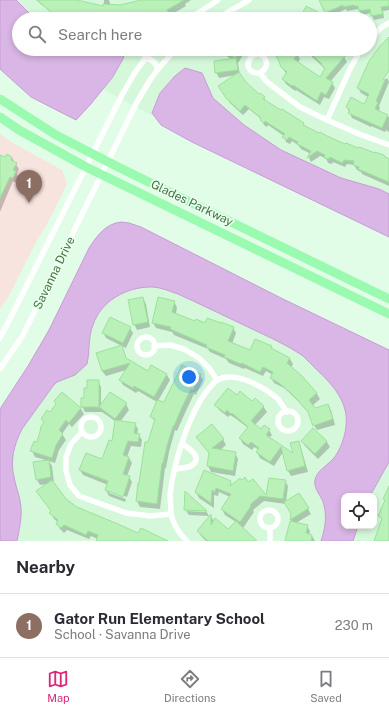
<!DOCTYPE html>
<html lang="en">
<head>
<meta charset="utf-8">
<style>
	:root { --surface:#fff; --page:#f2f2f3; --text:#2b2b33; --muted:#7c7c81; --line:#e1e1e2; --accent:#db2777 }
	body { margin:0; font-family:"Public Sans",sans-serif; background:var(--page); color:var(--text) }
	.controls { position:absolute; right:12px; bottom:12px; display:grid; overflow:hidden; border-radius:8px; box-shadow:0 2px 6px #0003 }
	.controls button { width:36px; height:36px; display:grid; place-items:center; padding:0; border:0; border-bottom:1px solid var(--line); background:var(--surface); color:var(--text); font:20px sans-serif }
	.you { position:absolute; left:189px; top:377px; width:14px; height:14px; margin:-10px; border:3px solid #fff; border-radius:50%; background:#1a73e8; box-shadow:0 0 0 6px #1a73e833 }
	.badge { display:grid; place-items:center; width:26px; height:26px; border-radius:50%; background:var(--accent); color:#fff; font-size:13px; font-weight:700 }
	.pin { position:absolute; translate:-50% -33px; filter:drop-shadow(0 1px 2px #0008) }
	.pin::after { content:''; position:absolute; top:21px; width:14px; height:12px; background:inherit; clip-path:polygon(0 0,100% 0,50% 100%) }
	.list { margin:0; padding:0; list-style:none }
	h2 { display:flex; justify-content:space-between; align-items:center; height:52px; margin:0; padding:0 16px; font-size:17px }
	h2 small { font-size:13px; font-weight:400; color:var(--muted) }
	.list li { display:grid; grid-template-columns:26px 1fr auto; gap:12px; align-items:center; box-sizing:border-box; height:64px; padding:0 16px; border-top:1px solid var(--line) }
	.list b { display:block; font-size:15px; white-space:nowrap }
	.list p { margin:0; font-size:13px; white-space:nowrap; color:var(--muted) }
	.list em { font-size:13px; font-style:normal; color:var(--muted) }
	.icon { flex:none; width:22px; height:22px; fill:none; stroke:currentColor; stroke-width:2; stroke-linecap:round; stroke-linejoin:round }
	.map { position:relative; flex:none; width:389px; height:541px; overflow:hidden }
	.search { position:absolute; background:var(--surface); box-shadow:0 2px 6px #0003; left:12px; right:12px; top:12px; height:44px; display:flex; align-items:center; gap:10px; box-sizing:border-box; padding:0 14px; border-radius:22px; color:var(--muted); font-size:15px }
	.sheet { height:116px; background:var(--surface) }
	nav { display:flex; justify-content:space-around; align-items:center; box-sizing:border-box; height:56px; border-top:1px solid var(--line); background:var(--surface); font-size:11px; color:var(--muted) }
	nav a { display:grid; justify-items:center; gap:2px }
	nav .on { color:var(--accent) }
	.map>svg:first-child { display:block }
	.residential { fill:#d5f8db; fill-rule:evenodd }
	.education { fill:#f8e4de }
	.water { fill:#d9b6e5; stroke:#c99cd6 }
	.shadow { fill:#0003 }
	.building { fill:#b9f1b9; stroke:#9ae399 }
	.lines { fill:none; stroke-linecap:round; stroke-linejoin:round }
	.street { stroke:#fff; stroke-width:5.5 }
	.primary { stroke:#99fab0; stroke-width:9 }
	.labels { text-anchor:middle; stroke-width:3.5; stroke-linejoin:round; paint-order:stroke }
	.street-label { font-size:12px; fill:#4a7248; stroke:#e7ffec }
</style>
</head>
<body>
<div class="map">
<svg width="389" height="541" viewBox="0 0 389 541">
	<rect width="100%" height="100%" fill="#e1fce7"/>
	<g class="residential">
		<path d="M0 0H389V229L180 130 26 49H370V19H19Z"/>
		<path d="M151 263 389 388V541H17L21 524 16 485 12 468 15 447 18 437 22 429 93 324 98 314 105 304 114 298ZM344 496H374V526H344Z"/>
	</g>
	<path class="education" d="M0 134 11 142 62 170 67 184 48 222 36 242 10 294 0 309Z"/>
	<g class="water">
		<path d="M0 0H16L35 19H19V49H125L123 59 112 78 90 105 76 120 31 97 0 69Z"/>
		<path d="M185 68 202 73 213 98 244 125 281 150 341 178 379 189 389 194V237L192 142 161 125 152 113 160 93 175 76Z"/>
		<path d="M121 222 129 223 141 227 281 298 389 350V462L370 496H344V526H358L353 541H321C325 529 327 518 324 505 322 496 313 489 315 480 317 470 327 466 333 459 340 451 345 437 346 426 349 402 332 384 316 369 312 365 307 360 303 356 287 345 269 337 252 329 227 317 202 305 178 294 169 291 160 287 151 287 126 287 101 301 93 325 88 337 90 351 87 364L75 375 57 382 53 386 22 429C14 444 10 461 14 477 16 488 20 496 21 507 22 519 19 530 17 541H0V409L28 366 49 330 89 248C97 236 105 224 121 222Z"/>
	</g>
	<g class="shadow">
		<path d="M36 0H74L98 19H55L53 14Z"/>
		<path d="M104 0H109L110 3V5L120 19H103Z"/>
		<path d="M146 0H191L185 4 186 6 169 16 171 19H155Z"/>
		<path d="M321 0H389V10L383 11 384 18 374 20 371 13 362 15 359 10 358 9 347 11 346 9 329 17Z"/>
		<path d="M219 49 240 50 243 55 238 63 240 75 245 83 260 96 264 98 267 102 303 124 306 128 327 138 389 160V186L362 174 361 172 357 170 354 165 347 164 345 167 333 162 332 164 328 163 326 158 320 156 311 162 309 158 311 154 301 149 298 145 292 141 290 144 286 142 284 137V136L268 125 267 127 264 125 261 119 249 109 243 115 230 103 222 92 236 75 219 78 216 72 233 60 220 52Z"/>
		<path d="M273 49H292L297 54 300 59 298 63 320 78 325 70 323 67 312 57 310 52 312 49H327L332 54 344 57 347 62 330 82 332 83 335 88 329 99 324 97 320 105 296 90 295 91 286 84 283 79 287 74 285 72 282 67 280 61Z"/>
		<path d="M387 78 389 82 379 106 380 108 378 112 389 117V132L386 130 385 132 371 126V127L352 118 347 107 364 105 368 97 361 93 358 88 377 85Z"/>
		<path d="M7 155 12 158 19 169 17 174 18 177 16 183 13 181 0 212V156L6 159Z"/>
		<path d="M143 298 146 304 150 327 137 330 134 324Z"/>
		<path d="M174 302 177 307 176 314 196 322 205 325 233 328 236 333 232 344 250 351 271 347 273 350 290 359 293 364 291 368 302 377 317 394 320 399 312 406 314 409 328 405 331 410 335 425 317 430 314 425 310 414 297 400 284 388 274 383 271 378 273 375 266 371 263 376 245 368 244 369 229 363 226 359 210 352 208 349 174 335 172 332 156 328 153 323Z"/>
		<path d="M130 328 133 333 126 348 106 338 103 332Z"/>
		<path d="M121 347 124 352 127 360 148 373 152 367 167 375 170 380 158 401 164 404 200 375 203 380 196 395 194 394 185 413 177 431 175 430 169 452 166 468H165L160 509 140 507 137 501 139 484 155 422 152 417 157 402 138 391 136 393 123 385 120 380 126 370 106 376 102 371 97 354Z"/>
		<path d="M98 381 101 387V405L126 404 129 410 120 422 135 424 138 429 137 435H139L142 440 141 447 131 446 127 457 129 458 132 463 127 476 129 477 132 482 127 497 109 491V493L126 499 125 502 109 496 106 490 108 485 83 475 80 470 102 460 113 442 115 421 102 412H85L82 406 88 389Z"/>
		<path d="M62 393 81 409 84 414 72 427 69 424 62 434 66 440 59 450 55 463 49 461 52 466 54 483 65 499 76 508 139 534 167 541H97L98 539 91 536 89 539 67 530 64 533 60 529 57 524 58 522 54 519 51 513 52 512 48 484 40 485 37 480 49 461 35 457 32 451 38 443 44 423 42 419 50 413 57 405Z"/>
		<path d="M237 397 263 406 267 412 255 425 261 430H269L272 435 269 438 295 456 298 442 301 448 308 472 291 476 288 471 283 452 274 466 260 458 257 452 259 450 254 447 252 450 243 444 240 438 248 428 235 418 230 415 228 417 219 410 216 405Z"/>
		<path d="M313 429 327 442 330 447 318 459 305 446 302 441Z"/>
		<path d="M198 438 223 439 226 445 219 451 235 453 238 459 235 476 211 472 208 466 210 454 201 443Z"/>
		<path d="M269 479 285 481 288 486 286 502 299 494 311 514 296 523 307 526 310 531 309 535 312 536 315 541H286L292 522 291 520 292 514 286 504 264 501 253 510 254 512 243 528 256 541H206L201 536 198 531 211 516 214 522 228 530 236 522 225 515 222 509 230 497 219 492 218 496 214 495V508L199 498 196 492 230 482 232 485 248 483 252 480 267 497Z"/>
		<path d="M186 494 206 511 209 516 189 515 186 511 206 512Z"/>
	</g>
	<g class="building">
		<path d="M37 0H77L103 6V4L120 5 141 0H184L167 10 169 13 158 19H61L51 15 52 13Z"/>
		<path d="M319 0H389V6L381 7 383 14 371 16 370 9 359 11 358 6H355L354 5 343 7V5L325 13Z"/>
		<path d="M306 6 322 14 331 19H307L301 16Z"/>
		<path d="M389 37V71L383 79 385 80 376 101 378 102 375 109 388 115 382 128 348 113 350 110 346 107 351 97 364 104 369 94 357 88 369 61 381 45Z"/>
		<path d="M220 49H241L235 58H236L238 70 215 73 214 61 235 58Z"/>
		<path d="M270 49H293L298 53 294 59 308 69 320 77 325 68 321 65 322 64 306 49H329L332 52 335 49H336L345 56 326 78 333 82 326 95 321 92 317 101 293 85 292 86 282 79 287 72 281 67 278 59Z"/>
		<path d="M239 72 246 82 259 94 260 93 265 97 263 99 281 110 282 109 304 123 303 125 319 133 320 132 327 136 345 144 346 143 358 148 359 147 375 153V152L384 155V156L389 159V182L358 169 359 167 353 165 354 161 344 160 342 163 330 157 329 159 324 158 325 155 317 151 307 158 311 151 297 144 298 142 289 137 287 140 282 137 285 134 265 121 264 123 260 120 261 118 245 105 240 111 226 98 218 86Z"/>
		<path d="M7 154 12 157 11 160 17 163 13 170 16 171 13 178 10 177 0 198V155L5 157Z"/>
		<path d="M143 297 148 322 133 325 128 300Z"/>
		<path d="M158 297 175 301 172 312 195 321 196 319 205 323 207 318 221 323V322L234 327 228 341 250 350 255 339 272 346 271 348 290 358 287 363 302 376 317 393 309 400 315 408 328 404 333 419 313 426 308 412 293 395 279 383 270 378 273 372 263 367 260 372 242 363 241 364 224 357 225 355 206 347 207 345 170 329 171 327 152 323Z"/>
		<path d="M110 317 131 327 123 343 102 333Z"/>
		<path d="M122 345 126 358 148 371 151 365 167 374 154 397 134 386 133 388 119 380 130 363 102 371 96 353Z"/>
		<path d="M182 365 201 374 193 390 191 389 182 407 174 426H173L167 446 163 463H162L157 504 136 501 138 483H139L145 442H148L155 419 150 417 157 400 164 402Z"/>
		<path d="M87 380H99V407L110 392 127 403 115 419 99 407H81V398H84V388H87Z"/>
		<path d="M228 388 237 395 240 391 252 401 255 398 264 406 251 421 261 429 264 425 270 429 266 435 293 453 290 443 299 441 305 466 287 471 281 447 270 462 256 452 259 448 251 442 248 445 239 438 248 427 232 413 231 414 227 410 225 413 214 405Z"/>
		<path d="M62 392 81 408 69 423 66 420 59 430 63 434 56 445 52 458 30 451 34 441 37 442 41 428H40L44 422 41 419 47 410 50 412 56 404 54 401Z"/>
		<path d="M115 420 136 423 134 433 140 434 138 442 128 441 123 455 129 457 123 474 130 476 123 497 105 490 108 481 79 470 86 453 102 459 109 440 112 441Z"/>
		<path d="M212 424 224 439 212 448 236 452 233 471 207 466 209 453 196 437Z"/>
		<path d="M313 428 327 441 315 454 301 441Z"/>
		<path d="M49 460 51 477 36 480 33 462Z"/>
		<path d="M204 470 231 481 230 486 240 478 242 480 245 477 248 482 253 479 266 495 269 478 286 480 283 499 260 496 250 505 251 506 240 522 221 509 231 494 216 488 215 492 212 490 211 503 195 492Z"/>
		<path d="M52 480 66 499 77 507 118 524 138 533 141 528 168 541H96L98 535 88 531 86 535 64 525 61 528 56 524 58 520 49 513 51 511 36 491Z"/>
		<path d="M389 486V541H374L382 518 378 516 385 500 383 499Z"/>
		<path d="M185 491 207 511 184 510Z"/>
		<path d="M299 493 309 508 290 520 291 514 284 502Z"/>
		<path d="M211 514V525L215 518 228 529 236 521 257 541H208L197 531Z"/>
		<path d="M290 521 308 525 306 533 312 535 311 541H285Z"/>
	</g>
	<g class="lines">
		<g class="street">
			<path d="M189 19 218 0"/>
			<path d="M216 19 249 0"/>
			<path d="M370 38 382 27 389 23"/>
			<path d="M144 59H150L155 63 158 69"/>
			<path d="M260 73C266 70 269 63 264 57 251 45 238 74 260 73L267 82 300 107 327 120 359 134 389 145"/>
			<path d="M327 120 350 69 361 49"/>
			<circle cx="146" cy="346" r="9"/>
			<path d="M0 338 10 319 122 95 134 74 152 49"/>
			<path d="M154 346 170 345 184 349 199 358 209 368 217 380"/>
			<path d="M0 369 23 335 137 102 150 80 158 69 176 49"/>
			<circle cx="288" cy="421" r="10"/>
			<circle cx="91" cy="427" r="10"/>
			<path d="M82 432 71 444 66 457V471L70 485 79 496 126 513 150 516 171 514"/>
			<path d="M175 469C180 468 187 468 191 466 204 458 189 448 182 444"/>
			<circle cx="269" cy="519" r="9"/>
			<path d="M270 528V541"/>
			<path d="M187 541C179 534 172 522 171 512 171 506 170 499 170 494 174 462 190 407 213 384 213 384 217 380 217 380 235 370 264 387 278 399 281 403 284 408 287 412"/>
		</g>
		<g class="primary">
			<path d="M0 99 56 135 118 167 389 299"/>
			<path d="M0 117 19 130 86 167 389 314"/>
		</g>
	</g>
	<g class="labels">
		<g class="street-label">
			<text transform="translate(192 203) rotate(26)" y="4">Glades Parkway</text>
			<text transform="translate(54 273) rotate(-64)" y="4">Savanna Drive</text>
		</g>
	</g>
</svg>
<div class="controls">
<button><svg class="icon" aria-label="locate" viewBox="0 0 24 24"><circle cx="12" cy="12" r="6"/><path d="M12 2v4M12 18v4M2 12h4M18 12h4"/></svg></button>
</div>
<div class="you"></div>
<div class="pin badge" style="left:29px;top:203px;background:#8d6e63">1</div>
<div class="search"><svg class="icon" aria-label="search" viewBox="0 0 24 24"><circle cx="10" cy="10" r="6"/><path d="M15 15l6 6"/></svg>Search here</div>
</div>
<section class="sheet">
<h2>Nearby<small></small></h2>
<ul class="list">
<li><span class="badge" style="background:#8d6e63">1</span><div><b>Gator Run Elementary School</b><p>School · Savanna Drive</p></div><em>230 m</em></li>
</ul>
</section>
<nav>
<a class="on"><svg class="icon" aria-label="map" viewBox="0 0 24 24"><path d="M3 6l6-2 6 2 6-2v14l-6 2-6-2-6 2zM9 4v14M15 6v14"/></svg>Map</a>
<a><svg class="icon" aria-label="directions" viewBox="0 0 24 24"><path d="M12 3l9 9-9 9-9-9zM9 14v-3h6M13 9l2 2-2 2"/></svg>Directions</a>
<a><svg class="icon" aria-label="saved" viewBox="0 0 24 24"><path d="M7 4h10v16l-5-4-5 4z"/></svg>Saved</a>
</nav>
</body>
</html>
